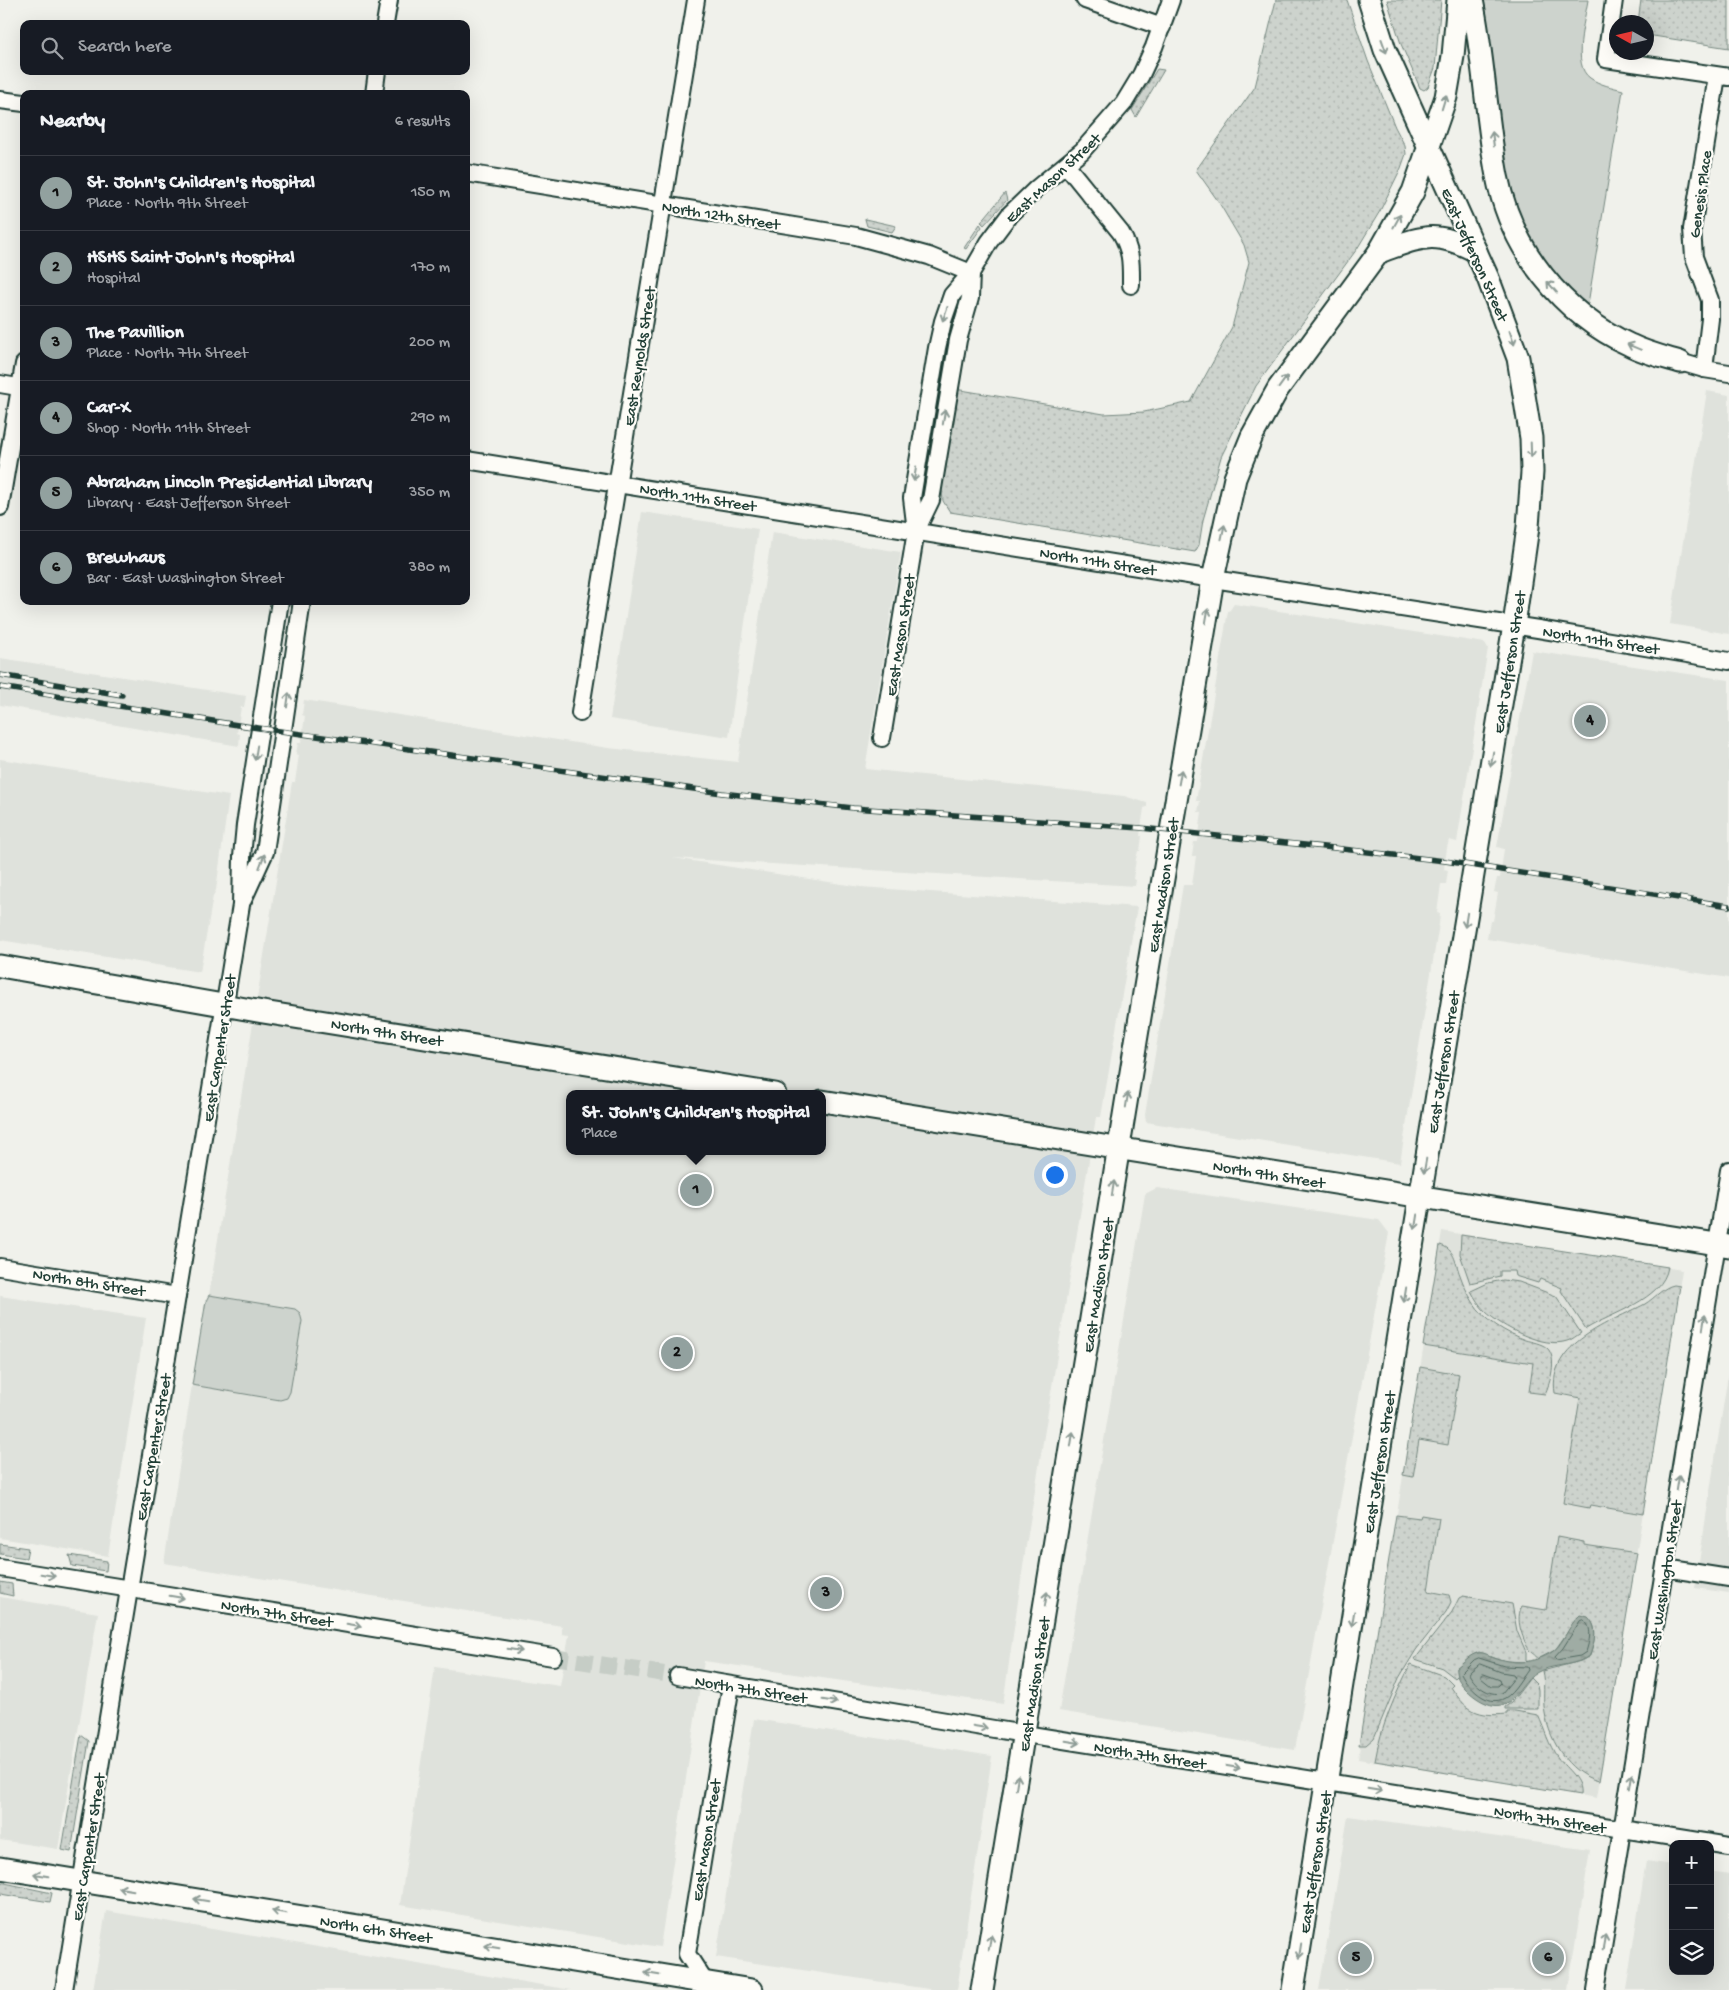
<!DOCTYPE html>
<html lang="en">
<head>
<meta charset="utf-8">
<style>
	:root { --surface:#171b24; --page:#242831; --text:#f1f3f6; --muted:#9ea1a6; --line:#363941; --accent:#92a19f }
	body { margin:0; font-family:"Gochi Hand",sans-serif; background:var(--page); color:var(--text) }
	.controls { position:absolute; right:15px; bottom:15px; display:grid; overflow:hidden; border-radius:10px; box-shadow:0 5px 20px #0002 }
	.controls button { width:45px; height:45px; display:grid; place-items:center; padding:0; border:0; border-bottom:1px solid var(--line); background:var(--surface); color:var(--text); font:25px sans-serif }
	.compass { position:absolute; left:1609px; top:15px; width:45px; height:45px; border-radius:50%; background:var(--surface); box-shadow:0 5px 20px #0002; rotate:278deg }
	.you { position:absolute; left:1054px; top:1174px; width:18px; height:18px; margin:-12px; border:4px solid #fff; border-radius:50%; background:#1a73e8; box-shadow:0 0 0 8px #1a73e833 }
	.badge { display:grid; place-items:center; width:32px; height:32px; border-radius:50%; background:var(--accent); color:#111; font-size:16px; font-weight:700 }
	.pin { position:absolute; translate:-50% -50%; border:2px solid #fff; box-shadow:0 1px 5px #0006 }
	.popup { position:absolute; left:566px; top:1090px; width:260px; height:65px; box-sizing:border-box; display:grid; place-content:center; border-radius:10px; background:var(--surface); filter:drop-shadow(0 1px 4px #0005); font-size:16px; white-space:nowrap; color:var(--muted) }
	.popup b { font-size:19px; color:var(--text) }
	.popup::after { content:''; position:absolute; left:50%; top:100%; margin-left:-10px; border:10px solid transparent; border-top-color:var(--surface) }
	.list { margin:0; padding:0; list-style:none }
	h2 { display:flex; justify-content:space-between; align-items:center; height:65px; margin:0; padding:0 20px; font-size:21px }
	h2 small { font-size:16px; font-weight:400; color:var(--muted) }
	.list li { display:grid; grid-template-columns:32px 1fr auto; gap:15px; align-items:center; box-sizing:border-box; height:75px; padding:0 20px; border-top:1px solid var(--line) }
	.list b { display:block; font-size:19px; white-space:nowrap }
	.list p { margin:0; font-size:16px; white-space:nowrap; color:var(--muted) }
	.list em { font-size:16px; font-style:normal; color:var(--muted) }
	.icon { flex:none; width:28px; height:28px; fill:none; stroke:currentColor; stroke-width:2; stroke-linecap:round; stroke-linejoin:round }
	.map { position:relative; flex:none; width:1729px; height:1990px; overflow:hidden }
	.search { position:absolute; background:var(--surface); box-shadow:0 5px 20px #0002; left:20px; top:20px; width:450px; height:55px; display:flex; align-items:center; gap:12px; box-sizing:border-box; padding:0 18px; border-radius:10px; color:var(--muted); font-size:19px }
	.panel { position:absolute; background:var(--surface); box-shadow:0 5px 20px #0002; left:20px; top:90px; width:450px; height:515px; border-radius:10px }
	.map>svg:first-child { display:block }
	.built { fill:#dfe2dc; fill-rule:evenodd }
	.grass { fill:url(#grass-dots); stroke:#768880 }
	.park { fill:#cdd3cd; stroke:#768880 }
	.water { fill:url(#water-ripples); stroke:#6c8077 }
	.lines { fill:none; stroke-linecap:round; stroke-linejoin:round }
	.shore { stroke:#526961; stroke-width:1 }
	.minor-tunnel { stroke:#c6cdc6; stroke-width:16; stroke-dasharray:16 8; stroke-linecap:butt }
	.minor-casing { stroke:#1f3d34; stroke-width:20 }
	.major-casing { stroke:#1f3d34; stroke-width:25 }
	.minor { stroke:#fdfcf7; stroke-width:16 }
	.major { stroke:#fdfcf7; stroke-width:21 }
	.rail-casing { stroke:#1f3d34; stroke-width:5.5 }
	.rail { stroke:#fdfcf7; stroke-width:4; stroke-dasharray:11; stroke-linecap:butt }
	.oneway { stroke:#8e9c96 }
	.labels { text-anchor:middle; stroke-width:4.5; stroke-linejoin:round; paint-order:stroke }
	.street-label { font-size:16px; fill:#1f3d34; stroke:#fdfcf7 }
</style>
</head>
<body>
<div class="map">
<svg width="1729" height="1990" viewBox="0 0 1729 1990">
	<defs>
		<pattern id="grass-dots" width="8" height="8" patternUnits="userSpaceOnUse" patternTransform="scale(1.25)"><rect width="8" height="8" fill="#cdd3cd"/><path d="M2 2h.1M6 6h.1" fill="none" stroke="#b0b6b1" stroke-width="1.8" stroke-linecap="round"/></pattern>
		<pattern id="water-ripples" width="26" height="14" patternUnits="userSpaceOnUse" patternTransform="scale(1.25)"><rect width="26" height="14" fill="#9faca4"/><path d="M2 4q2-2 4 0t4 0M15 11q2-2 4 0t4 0" fill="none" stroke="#818d86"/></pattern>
	</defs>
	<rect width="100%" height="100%" fill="#f0f1eb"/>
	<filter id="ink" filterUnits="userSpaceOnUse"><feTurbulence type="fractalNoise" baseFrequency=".02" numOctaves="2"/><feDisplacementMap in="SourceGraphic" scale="10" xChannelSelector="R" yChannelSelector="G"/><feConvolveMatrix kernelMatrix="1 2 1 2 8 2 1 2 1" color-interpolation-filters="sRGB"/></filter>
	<g filter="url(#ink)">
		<g class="built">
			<path d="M1707 391 1729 395V634L1670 624Z"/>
			<path d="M642 512 758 529 729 737 610 719Z"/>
			<path d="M772 532 901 552 865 769 1124 796 1147 803V807L1144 808 1141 828 1140 836H1142L1140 851H1138L1136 859 1133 879 1136 880 1135 886 673 858 861 887 1137 907 1101 1117H1096L1026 1546 1003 1704 704 1661 660 1947 400 1905 435 1667 560 1686 569 1635 562 1634V1626L164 1563 192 1385 280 1400 289 1395 302 1321V1318L295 1309 209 1295 292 782H295L299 755 296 754 298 743H301L305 716 302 715 304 700 608 748 738 762ZM570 1094H822V1151H570Z"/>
			<path d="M1234 604 1485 643 1488 648 1457 842 1449 840 1447 848 1444 869 1448 870 1446 884H1441L1437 913 1440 914 1439 924 1400 1163 1146 1122 1145 1115 1183 885H1192L1196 856H1192L1194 842H1198L1202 812H1198L1200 801H1196L1228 611 1230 610Z"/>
			<path d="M1532 651 1729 680V978L1487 939 1490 921H1493L1498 893 1494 892 1497 878H1500L1504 849 1497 847Z"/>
			<path d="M0 658 246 696 244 707H241L237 733 240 734 239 746 0 705Z"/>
			<path d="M0 759 229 796 216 890 213 896 200 972 0 940Z"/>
			<path d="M1157 1188 1379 1220 1389 1233 1295 1750 1059 1711 1145 1194Z"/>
			<path d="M1442 1231 1682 1270 1597 1798 1358 1759Z"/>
			<path d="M0 1296 146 1318 108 1556 0 1538Z"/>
			<path d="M1729 1368V1593L1695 1588Z"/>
			<path d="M0 1597 98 1613 58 1849 0 1840Z"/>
			<path d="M754 1719 992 1756 957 1990H935L716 1957Z"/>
			<path d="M1348 1816 1590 1850 1568 1990H1319Z"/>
			<path d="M1646 1861 1673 1865V1971H1710V1871L1729 1874V1990H1626Z"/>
			<path d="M106 1911 571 1990H93Z"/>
		</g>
		<g class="grass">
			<path d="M1276 0H1347L1368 61 1395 127 1405 146 1406 154 1401 168 1380 211 1357 249 1256 386 1221 457 1203 520 1199 545 1195 552 950 512 943 501 941 481 955 389 1104 414 1144 412 1191 402 1232 327 1249 262 1244 245 1218 201 1196 170 1255 87Z"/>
			<path d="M1387 0H1441L1435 68 1428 87 1424 90 1420 88 1401 44Z"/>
			<path d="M1641 0H1729V48L1647 35 1646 22H1638Z"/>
			<path d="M1157 69 1164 70 1136 117 1132 110Z"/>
			<path d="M1005 193 1007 200 984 225 981 222Z"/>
			<path d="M865 219 896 226 892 232 867 226Z"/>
			<path d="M980 224 982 227 966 249 964 248Z"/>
			<path d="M1461 1235 1668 1267C1663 1300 1611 1313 1586 1329L1561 1291 1562 1288 1540 1279 1538 1283 1515 1276 1514 1271H1500V1276L1470 1283 1460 1254Z"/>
			<path d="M1440 1245C1455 1249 1455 1262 1460 1275 1463 1284 1468 1294 1473 1302 1484 1320 1506 1333 1525 1340 1532 1342 1541 1343 1547 1348 1558 1358 1550 1383 1545 1394L1529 1392 1533 1363 1423 1346Z"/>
			<path d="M1503 1280 1519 1282 1556 1296 1581 1333C1577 1335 1572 1340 1567 1341 1544 1349 1501 1327 1485 1311 1479 1305 1475 1298 1471 1291L1488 1283Z"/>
			<path d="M1674 1285 1680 1286 1643 1514 1590 1505 1589 1508 1563 1503 1580 1398 1555 1393C1547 1343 1611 1322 1645 1304 1655 1298 1663 1287 1674 1285Z"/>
			<path d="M1420 1367 1459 1374 1448 1445 1419 1440 1413 1477 1403 1475Z"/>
			<path d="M1396 1515 1420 1518 1421 1515 1439 1518 1428 1591 1449 1595 1451 1602 1446 1612 1416 1650 1399 1678 1374 1738 1366 1745H1359Z"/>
			<path d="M1557 1537 1584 1542V1545L1637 1553 1599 1781C1567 1774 1547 1737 1544 1706 1543 1694 1545 1683 1542 1671L1581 1661 1590 1656C1595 1640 1601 1618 1579 1616L1555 1650 1538 1659C1535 1654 1532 1654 1529 1650 1522 1637 1515 1619 1522 1606L1546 1610Z"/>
			<path d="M0 1544 28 1548 26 1558 0 1554Z"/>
			<path d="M69 1555 107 1561 106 1571 72 1566Z"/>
			<path d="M0 1582 12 1584 13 1596 0 1593Z"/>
			<path d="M1463 1596 1512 1604 1517 1631 1526 1652V1662L1505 1661 1479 1652 1471 1656 1456 1668 1457 1676 1455 1678 1442 1668 1415 1659 1452 1612 1459 1598Z"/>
			<path d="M1411 1664 1444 1676 1453 1685 1451 1687C1466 1711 1478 1717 1507 1714V1711H1515L1538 1715C1545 1730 1548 1744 1558 1758 1567 1770 1582 1779 1580 1795L1375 1761C1381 1726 1395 1695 1411 1664Z"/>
			<path d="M1530 1678 1537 1685 1538 1690V1709H1505V1707L1511 1703Z"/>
			<path d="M81 1735 89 1741 71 1852 62 1850Z"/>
			<path d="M0 1882 52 1893 50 1902 0 1894Z"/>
		</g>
		<g class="park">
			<path d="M1482 0H1588C1585 20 1571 65 1590 78 1600 85 1612 87 1623 90L1587 310 1573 297 1531 245 1506 180Z"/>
			<path d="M209 1295 295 1309 300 1313 302 1321 290 1392 287 1398 280 1400 192 1385 206 1301Z"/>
		</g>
		<path class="water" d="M1580 1615 1588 1617C1599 1628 1594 1643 1590 1655 1577 1666 1557 1664 1542 1670 1527 1676 1523 1688 1512 1699 1498 1714 1476 1700 1465 1688 1460 1683 1455 1675 1456 1668 1463 1663 1470 1654 1478 1653 1484 1652 1488 1655 1493 1657 1512 1664 1530 1664 1549 1654 1564 1646 1567 1626 1580 1615Z"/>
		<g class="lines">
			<g class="shore">
				<path d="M1583 1620C1594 1627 1589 1642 1586 1652L1580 1656 1556 1660 1555 1657 1563 1648 1580 1621Z"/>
				<path d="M1479 1658 1504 1666 1527 1667 1528 1670C1522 1678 1514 1693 1505 1698 1487 1708 1468 1687 1461 1673L1474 1660Z"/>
				<path d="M1480 1664 1501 1672 1513 1674 1515 1677 1502 1693C1488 1696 1476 1686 1469 1674L1470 1672Z"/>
				<path d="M1484 1674 1500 1680 1501 1683 1498 1686H1491L1481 1678V1675Z"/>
			</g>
			<path class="minor-tunnel" d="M553 1657 678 1676"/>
			<g class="minor-casing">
				<g id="minor">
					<path d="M1085 0 1162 27"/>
					<path d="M1614 0 1606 59 1729 77"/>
					<path d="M385 24 389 0"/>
					<path d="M374 94 377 71"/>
					<path d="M0 100 24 103"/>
					<path d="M1066 165 1121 233C1132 252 1131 264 1131 285"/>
					<path d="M466 173 856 236 929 256 971 273"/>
					<path d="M1680 362 1704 369 1729 373"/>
					<path d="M1704 369 1710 319V300L1694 257 1692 229 1717 76"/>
					<path d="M0 384 24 388"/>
					<path d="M466 460 1213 579 1538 629 1729 661"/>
					<path d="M0 507 24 364"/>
					<path d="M916 531 912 498 937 348 943 321 952 295 971 273 989 242 1010 214 1036 189 1082 151 1124 103 1141 75 1154 47 1171 0"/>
					<path d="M580 713 696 0"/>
					<path d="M882 738 916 531 931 500 958 340 970 298 971 273"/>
					<path d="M243 900 265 852 302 601"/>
					<path d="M0 1267 177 1296"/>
					<path d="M0 1568 553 1657"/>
					<path d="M1665 1568 1729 1578"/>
					<path d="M678 1676 1000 1730 1729 1846"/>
					<path d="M64 1990C122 1628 181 1266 241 905L242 857 245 825 280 601"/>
					<path d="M704 1990 705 1982 687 1954 731 1685"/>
					<path d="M1596 1990 1729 1170"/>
				</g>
			</g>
			<g class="major-casing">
				<g id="major">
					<path d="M1472 0C1484 58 1486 118 1497 176 1511 249 1562 314 1630 345 1646 353 1663 357 1680 362"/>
					<path d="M1379 252C1422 237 1433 229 1476 251"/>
					<path d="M0 966 263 1012 775 1094"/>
					<path d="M822 1101 1729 1246"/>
					<path d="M0 1868 752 1990"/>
					<path d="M982 1990 1139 1023 1213 579 1235 478 1252 436 1278 389 1379 252 1413 192 1446 97 1453 56 1458 0"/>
					<path d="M1293 1990 1412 1247 1514 625 1528 527 1532 472 1531 438 1518 358 1488 278 1385 50 1369 0"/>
				</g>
			</g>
			<use href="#minor" class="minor"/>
			<use href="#major" class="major"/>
			<g class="rail-casing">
				<g id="rail">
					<path d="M0 675 122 695"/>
					<path d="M0 687 238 725 722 793 853 808 1141 828 1334 848 1445 861 1729 906"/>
				</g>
			</g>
			<use href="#rail" class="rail"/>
		</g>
		<defs><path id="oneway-shaft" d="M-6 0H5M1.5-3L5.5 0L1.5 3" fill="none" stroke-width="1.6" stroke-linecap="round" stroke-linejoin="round" transform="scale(1.25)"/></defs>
		<g class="oneway">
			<use href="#oneway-shaft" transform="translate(1384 46) rotate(70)"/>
			<use href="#oneway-shaft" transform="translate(1444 102) rotate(-73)"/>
			<use href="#oneway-shaft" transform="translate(1493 139) rotate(-97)"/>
			<use href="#oneway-shaft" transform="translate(1397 221) rotate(-61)"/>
			<use href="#oneway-shaft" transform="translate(1552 287) rotate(-132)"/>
			<use href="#oneway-shaft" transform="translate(945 314) rotate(109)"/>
			<use href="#oneway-shaft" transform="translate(1512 338) rotate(71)"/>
			<use href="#oneway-shaft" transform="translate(1634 347) rotate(-157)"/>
			<use href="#oneway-shaft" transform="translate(1283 382) rotate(-54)"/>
			<use href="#oneway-shaft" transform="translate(944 417) rotate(-81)"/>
			<use href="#oneway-shaft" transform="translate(1531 450) rotate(88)"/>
			<use href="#oneway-shaft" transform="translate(915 474) rotate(99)"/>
			<use href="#oneway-shaft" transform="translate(1223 532) rotate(-78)"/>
			<use href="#oneway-shaft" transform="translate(1207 616) rotate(-80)"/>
			<use href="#oneway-shaft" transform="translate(288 700) rotate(-82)"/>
			<use href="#oneway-shaft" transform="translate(256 753) rotate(99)"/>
			<use href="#oneway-shaft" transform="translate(1492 759) rotate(99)"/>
			<use href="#oneway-shaft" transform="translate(1180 777) rotate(-80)"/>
			<use href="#oneway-shaft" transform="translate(262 861) rotate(-69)"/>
			<use href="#oneway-shaft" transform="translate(1466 920) rotate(99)"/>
			<use href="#oneway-shaft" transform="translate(1127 1100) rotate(-81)"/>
			<use href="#oneway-shaft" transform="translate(1425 1166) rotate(100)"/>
			<use href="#oneway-shaft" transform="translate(1113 1188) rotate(-81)"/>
			<use href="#oneway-shaft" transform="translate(1416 1222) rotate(99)"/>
			<use href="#oneway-shaft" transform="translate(1405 1295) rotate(99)"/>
			<use href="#oneway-shaft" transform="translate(1704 1322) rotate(-81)"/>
			<use href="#oneway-shaft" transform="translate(1072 1439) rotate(-81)"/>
			<use href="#oneway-shaft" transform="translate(1678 1483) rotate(-81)"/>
			<use href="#oneway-shaft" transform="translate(48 1575) rotate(9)"/>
			<use href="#oneway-shaft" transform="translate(177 1597) rotate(9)"/>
			<use href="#oneway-shaft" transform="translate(1046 1599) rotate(-81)"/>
			<use href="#oneway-shaft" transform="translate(1353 1619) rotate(99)"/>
			<use href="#oneway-shaft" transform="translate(354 1625) rotate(9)"/>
			<use href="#oneway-shaft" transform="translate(515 1650) rotate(9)"/>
			<use href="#oneway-shaft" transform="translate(830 1701) rotate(9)"/>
			<use href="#oneway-shaft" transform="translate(980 1727) rotate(10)"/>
			<use href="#oneway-shaft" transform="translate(1073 1742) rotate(9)"/>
			<use href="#oneway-shaft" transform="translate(1233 1767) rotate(9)"/>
			<use href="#oneway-shaft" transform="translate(1631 1781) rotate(-81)"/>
			<use href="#oneway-shaft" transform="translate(1017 1782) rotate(-81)"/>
			<use href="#oneway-shaft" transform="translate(1375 1790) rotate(9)"/>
			<use href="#oneway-shaft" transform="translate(41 1875) rotate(-170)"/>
			<use href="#oneway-shaft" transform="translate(126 1889) rotate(-171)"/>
			<use href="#oneway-shaft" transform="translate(201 1900) rotate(-171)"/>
			<use href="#oneway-shaft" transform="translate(279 1912) rotate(-171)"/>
			<use href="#oneway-shaft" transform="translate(990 1942) rotate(-81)"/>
			<use href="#oneway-shaft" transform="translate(1604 1942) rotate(-80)"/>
			<use href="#oneway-shaft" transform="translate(492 1947) rotate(-171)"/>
			<use href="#oneway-shaft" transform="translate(1300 1951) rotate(99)"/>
			<use href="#oneway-shaft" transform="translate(652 1974) rotate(-171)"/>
		</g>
	</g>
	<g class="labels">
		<g class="street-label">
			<text transform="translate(1052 177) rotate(-43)" y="6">East Mason Street</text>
			<text transform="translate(1699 194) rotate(-82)" y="6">Genesis Place</text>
			<text transform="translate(721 214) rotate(9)" y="6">North 12th Street</text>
			<text transform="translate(1476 254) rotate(66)" y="6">East Jefferson Street</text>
			<text transform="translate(638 356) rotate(-81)" y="6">East Reynolds Street</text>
			<text transform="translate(698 496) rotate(9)" y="6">North 11th Street</text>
			<text transform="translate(1098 560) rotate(9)" y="6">North 11th Street</text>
			<text transform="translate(899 635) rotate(-81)" y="6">East Mason Street</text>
			<text transform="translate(1601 639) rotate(9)" y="6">North 11th Street</text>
			<text transform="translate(1508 662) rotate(-81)" y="6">East Jefferson Street</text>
			<text transform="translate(1162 885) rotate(-81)" y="6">East Madison Street</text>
			<text transform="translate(387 1031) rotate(9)" y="6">North 9th Street</text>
			<text transform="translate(218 1048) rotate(-81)" y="6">East Carpenter Street</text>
			<text transform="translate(1442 1062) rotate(-81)" y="6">East Jefferson Street</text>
			<text transform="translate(1269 1173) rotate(9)" y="6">North 9th Street</text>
			<text transform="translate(89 1281) rotate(9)" y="6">North 8th Street</text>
			<text transform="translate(1097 1285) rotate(-81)" y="6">East Madison Street</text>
			<text transform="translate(152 1447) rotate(-80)" y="6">East Carpenter Street</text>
			<text transform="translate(1378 1462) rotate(-81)" y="6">East Jefferson Street</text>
			<text transform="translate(1663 1580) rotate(-81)" y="6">East Washington Street</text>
			<text transform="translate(277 1612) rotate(9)" y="6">North 7th Street</text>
			<text transform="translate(1033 1684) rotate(-81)" y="6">East Madison Street</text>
			<text transform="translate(751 1688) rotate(9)" y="6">North 7th Street</text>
			<text transform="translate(1150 1754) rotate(9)" y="6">North 7th Street</text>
			<text transform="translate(1550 1818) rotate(9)" y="6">North 7th Street</text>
			<text transform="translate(705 1840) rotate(-81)" y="6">East Mason Street</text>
			<text transform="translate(87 1847) rotate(-81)" y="6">East Carpenter Street</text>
			<text transform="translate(1314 1862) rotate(-81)" y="6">East Jefferson Street</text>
			<text transform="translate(376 1928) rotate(9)" y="6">North 6th Street</text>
		</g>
	</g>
</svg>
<div class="controls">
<button>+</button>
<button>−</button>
<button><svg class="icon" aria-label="layers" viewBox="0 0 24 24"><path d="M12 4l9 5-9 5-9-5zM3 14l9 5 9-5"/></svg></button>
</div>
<svg class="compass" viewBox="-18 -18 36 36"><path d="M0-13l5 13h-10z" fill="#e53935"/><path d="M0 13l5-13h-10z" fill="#9ea1a6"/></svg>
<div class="you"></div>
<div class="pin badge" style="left:696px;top:1190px">1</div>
<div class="popup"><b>St. John's Children's Hospital</b>Place</div>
<div class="pin badge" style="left:677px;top:1353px">2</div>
<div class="pin badge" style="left:826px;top:1593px">3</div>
<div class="pin badge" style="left:1590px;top:721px">4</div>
<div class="pin badge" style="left:1356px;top:1958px">5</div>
<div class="pin badge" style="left:1548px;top:1958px">6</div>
<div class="search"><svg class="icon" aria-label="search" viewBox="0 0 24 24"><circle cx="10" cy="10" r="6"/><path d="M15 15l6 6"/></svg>Search here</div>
<section class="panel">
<h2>Nearby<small>6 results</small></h2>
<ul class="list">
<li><span class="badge">1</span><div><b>St. John's Children's Hospital</b><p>Place · North 9th Street</p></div><em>150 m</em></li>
<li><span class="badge">2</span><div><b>HSHS Saint John's Hospital</b><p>Hospital</p></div><em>170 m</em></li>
<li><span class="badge">3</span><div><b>The Pavillion</b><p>Place · North 7th Street</p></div><em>200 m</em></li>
<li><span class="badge">4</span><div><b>Car-X</b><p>Shop · North 11th Street</p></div><em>290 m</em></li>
<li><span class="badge">5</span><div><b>Abraham Lincoln Presidential Library</b><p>Library · East Jefferson Street</p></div><em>350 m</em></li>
<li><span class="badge">6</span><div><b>Brewhaus</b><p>Bar · East Washington Street</p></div><em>380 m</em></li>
</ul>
</section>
</div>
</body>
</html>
